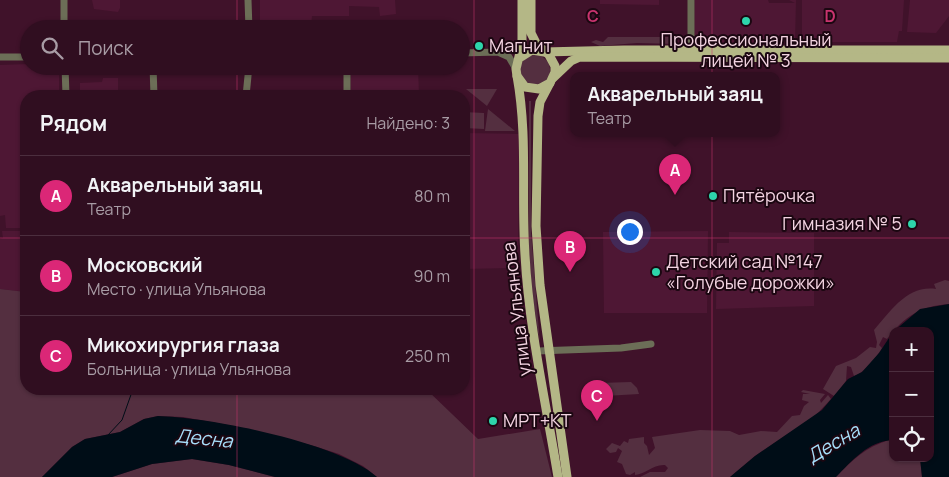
<!DOCTYPE html>
<html lang="ru">
<head>
<meta charset="utf-8">
<style>
	:root { --surface:#300e20; --page:#3c1c2d; --text:#f1f3f6; --muted:#a89ca5; --line:#4b2e3e; --accent:#db2777 }
	body { margin:0; font-family:Manrope,sans-serif; background:var(--page); color:var(--text) }
	.controls { position:absolute; right:15px; bottom:15px; display:grid; overflow:hidden; border-radius:10px; box-shadow:0 1px 4px #0004 }
	.controls button { width:45px; height:45px; display:grid; place-items:center; padding:0; border:0; border-bottom:1px solid var(--line); background:var(--surface); color:var(--text); font:25px sans-serif }
	.you { position:absolute; left:629px; top:231px; width:18px; height:18px; margin:-12px; border:4px solid #fff; border-radius:50%; background:#1a73e8; box-shadow:0 0 0 8px #1a73e833 }
	.badge { display:grid; place-items:center; width:32px; height:32px; border-radius:50%; background:var(--accent); color:#fff; font-size:16px; font-weight:700 }
	.pin { position:absolute; translate:-50% -41px; filter:drop-shadow(0 1px 2px #0008) }
	.pin::after { content:''; position:absolute; top:26px; width:18px; height:15px; background:inherit; clip-path:polygon(0 0,100% 0,50% 100%) }
	.popup { position:absolute; left:570px; top:72px; width:210px; height:65px; box-sizing:border-box; display:grid; place-content:center; border-radius:10px; background:var(--surface); filter:drop-shadow(0 1px 4px #0005); font-size:16px; white-space:nowrap; color:var(--muted) }
	.popup b { font-size:19px; color:var(--text) }
	.popup::after { content:''; position:absolute; left:50%; top:100%; margin-left:-10px; border:10px solid transparent; border-top-color:var(--surface) }
	.list { margin:0; padding:0; list-style:none }
	h2 { display:flex; justify-content:space-between; align-items:center; height:65px; margin:0; padding:0 20px; font-size:21px }
	h2 small { font-size:16px; font-weight:400; color:var(--muted) }
	.list li { display:grid; grid-template-columns:32px 1fr auto; gap:15px; align-items:center; box-sizing:border-box; height:80px; padding:0 20px; border-top:1px solid var(--line) }
	.list b { display:block; font-size:19px; white-space:nowrap }
	.list p { margin:0; font-size:16px; white-space:nowrap; color:var(--muted) }
	.list em { font-size:16px; font-style:normal; color:var(--muted) }
	.icon { flex:none; width:28px; height:28px; fill:none; stroke:currentColor; stroke-width:2; stroke-linecap:round; stroke-linejoin:round }
	.map { position:relative; flex:none; width:949px; height:477px; overflow:hidden }
	.search { position:absolute; background:var(--surface); box-shadow:0 1px 4px #0004; left:20px; top:20px; width:450px; height:55px; display:flex; align-items:center; gap:12px; box-sizing:border-box; padding:0 18px; border-radius:28px; color:var(--muted); font-size:19px }
	.panel { position:absolute; background:var(--surface); box-shadow:0 1px 4px #0004; left:20px; top:90px; width:450px; height:305px; border-radius:20px }
	.map>svg:first-child { display:block }
	.built { fill:#4e1734 }
	.green { fill:#542f40 }
	.water { fill:#000d17 }
	.lines { fill:none; stroke-linecap:round; stroke-linejoin:round }
	.stream { stroke:#000d17; stroke-width:1 }
	.minor { stroke:#6c6e57; stroke-width:7 }
	.major { stroke:#b4b786; stroke-width:9 }
	.grid { fill:none; stroke:#c9346f; stroke-width:1; stroke-opacity:0.55 }
	.poi-dot { fill:#2dd5ab; stroke:#1b0711; stroke-width:2 }
	.labels { text-anchor:middle; stroke-width:4; stroke-linejoin:round; paint-order:stroke }
	.poi-label { font-size:18px; fill:#f3d3e1; stroke:#1b0711; text-anchor:start }
	.street-label { font-size:18px; fill:#f3d3e1; stroke:#1b0711 }
	.water-label { font-size:19px; font-style:italic; fill:#a7defa; stroke:#1b0711 }
	.grid-label { font-size:16px; text-anchor:middle; font-weight:bold; fill:#c9346f; stroke:#1b0711; stroke-width:4; stroke-linejoin:round; paint-order:stroke }
</style>
</head>
<body>
<div class="map">
<svg width="949" height="477" viewBox="0 0 949 477">
	<rect width="100%" height="100%" fill="#40122a"/>
	<g class="built">
		<path d="M92 0H120V8L118 12 94 9Z"/>
		<path d="M260 0H395L396 14 380 16 379 7 349 6V16H312L311 25H260Z"/>
		<path d="M600 0H659V5L600 4Z"/>
		<path d="M695 0H768L769 3H795L789 0H796L795 42 788 45H697L694 43Z"/>
		<path d="M802 0H904L902 31H899L897 42H802Z"/>
		<path d="M910 0H949V16L936 33 907 32Z"/>
		<path d="M29 64V66H59V96H26V228H6L5 215 0 216V65Z"/>
		<path d="M351 66H418L419 96H351Z"/>
		<path d="M103 78H118V96H80V83L102 82Z"/>
		<path d="M464 133 519 134 518 247 517 261 511 262V268L464 269Z"/>
		<path d="M2 231H26V292L0 289V239L3 238Z"/>
		<path d="M708 231 707 313H604L603 232Z"/>
		<path d="M729 232 814 233V306L716 309 717 243H729Z"/>
	</g>
	<g class="green">
		<path d="M608 37H676L677 44 637 43 600 46 591 42 596 40 603 42Z"/>
		<circle cx="535" cy="70" r="15"/>
		<path d="M466 89H497L487 106Z"/>
		<path d="M529 101H531V232L540 344 532 294 529 251Z"/>
		<path d="M488 109 515 131H485Z"/>
		<path d="M464 112 484 113V129L464 128Z"/>
		<path d="M945 280 949 281V304C920 306 904 317 887 339L883 337 879 345 882 348C876 358 864 373 854 376L851 367 847 366 846 381 834 396 823 389 836 366 856 358 870 347 876 348 877 342 874 330C891 311 907 285 936 289L934 284Z"/>
		<path d="M0 289 26 292V389H426L478 439 540 429 552 477H377L363 466 339 454 314 446 239 427 183 417 158 416 144 419 120 432 85 439 72 447 42 477H0Z"/>
		<path d="M631 382 637 388 639 394 605 396 601 390 599 383Z"/>
		<path d="M803 390 825 394 820 400 821 403 828 395 831 399 816 415 755 456 730 477H640L650 472H665L668 468 665 465C653 464 646 474 635 475V472L630 475 626 474 622 464 617 462 622 451 618 448 616 452 610 453 606 449 612 443 620 446 624 441 628 443 629 439 644 437V443L647 446 649 455 655 448 652 437 700 430 730 431 739 435 761 431 777 432 792 416 800 415 804 406 809 402 802 400 803 394H810L801 392Z"/>
		<path d="M889 440H893V458H920L922 477H836C852 460 866 447 889 440Z"/>
		<path d="M192 459 229 465 275 477H112L152 464Z"/>
	</g>
	<g class="water">
		<path d="M949 304V477H922L920 458H930V331H894L920 309Z"/>
		<path d="M893 332V440C868 441 852 461 836 477H730L755 456 822 410 848 379 862 372 879 353Z"/>
		<path d="M158 416C209 417 340 443 377 477H275L229 465 192 459 152 464 112 477H42L72 447 85 439 120 432 144 419Z"/>
	</g>
	<g class="lines">
		<path class="stream" d="M108 435 122 420 133 389"/>
		<g class="minor">
			<path d="M64 0V29"/>
			<path d="M248 0 249 29"/>
			<path d="M691 0V55"/>
			<path d="M461 53 498 52 509 57 516 69"/>
			<path d="M0 57H29"/>
			<path d="M65 66 66 96"/>
			<path d="M153 66 154 96"/>
			<path d="M347 66V96"/>
			<path d="M246 96 249 66"/>
			<path d="M537 351 621 348 651 344"/>
		</g>
		<g class="major">
			<path d="M522 0V44L516 69 517 76 525 87 539 89 550 83 555 72V66L549 55 536 43 531 33V0"/>
			<path d="M521 57 532 50 544 52 624 50H949"/>
			<path d="M517 76C528 137 521 193 525 255 529 329 546 403 558 477"/>
			<path d="M553 78 571 61 580 57 949 58"/>
			<path d="M550 83 540 102 538 116 536 226 540 285 567 477"/>
		</g>
	</g>
	<path class="grid" d="M237 0V29M474 0V477M712 0V477M237 66V96M0 238H26M464 238H949M237 389V477"/>
	<g class="poi-dot">
		<circle cx="746" cy="21" r="5"/>
		<circle cx="479" cy="46" r="5"/>
		<circle cx="713" cy="196" r="5"/>
		<circle cx="912" cy="224" r="5"/>
		<circle cx="656" cy="272" r="5"/>
		<circle cx="493" cy="421" r="5"/>
	</g>
	<g class="labels">
		<g class="poi-label">
			<text x="746" y="46" text-anchor="middle">Профессиональный<tspan x="746" dy="21">лицей № 3</tspan></text>
			<text x="489" y="52">Магнит</text>
			<text x="723" y="202">Пятёрочка</text>
			<text x="902" y="230" text-anchor="end">Гимназия № 5</text>
			<text x="666" y="268">Детский сад №147<tspan x="666" dy="21">«Голубые дорожки»</tspan></text>
			<text x="503" y="427">МРТ+КТ</text>
		</g>
		<g class="street-label">
			<text transform="translate(517 309) rotate(-97)" y="6">улица Ульянова</text>
		</g>
		<g class="water-label">
			<text transform="translate(204 438) rotate(6)" y="7">Десна</text>
			<text transform="translate(833 443) rotate(-31)" y="7">Десна</text>
		</g>
	</g>
	<g class="grid-label">
		<text x="593" y="22">C</text>
		<text x="830" y="22">D</text>
	</g>
</svg>
<div class="controls">
<button>+</button>
<button>−</button>
<button><svg class="icon" aria-label="locate" viewBox="0 0 24 24"><circle cx="12" cy="12" r="6"/><path d="M12 2v4M12 18v4M2 12h4M18 12h4"/></svg></button>
</div>
<div class="you"></div>
<div class="pin badge" style="left:675px;top:195px">A</div>
<div class="popup"><b>Акварельный заяц</b>Театр</div>
<div class="pin badge" style="left:570px;top:272px">B</div>
<div class="pin badge" style="left:597px;top:421px">C</div>
<div class="search"><svg class="icon" aria-label="search" viewBox="0 0 24 24"><circle cx="10" cy="10" r="6"/><path d="M15 15l6 6"/></svg>Поиск</div>
<section class="panel">
<h2>Рядом<small>Найдено: 3</small></h2>
<ul class="list">
<li><span class="badge">A</span><div><b>Акварельный заяц</b><p>Театр</p></div><em>80 m</em></li>
<li><span class="badge">B</span><div><b>Московский</b><p>Место · улица Ульянова</p></div><em>90 m</em></li>
<li><span class="badge">C</span><div><b>Микохирургия глаза</b><p>Больница · улица Ульянова</p></div><em>250 m</em></li>
</ul>
</section>
</div>
</body>
</html>
